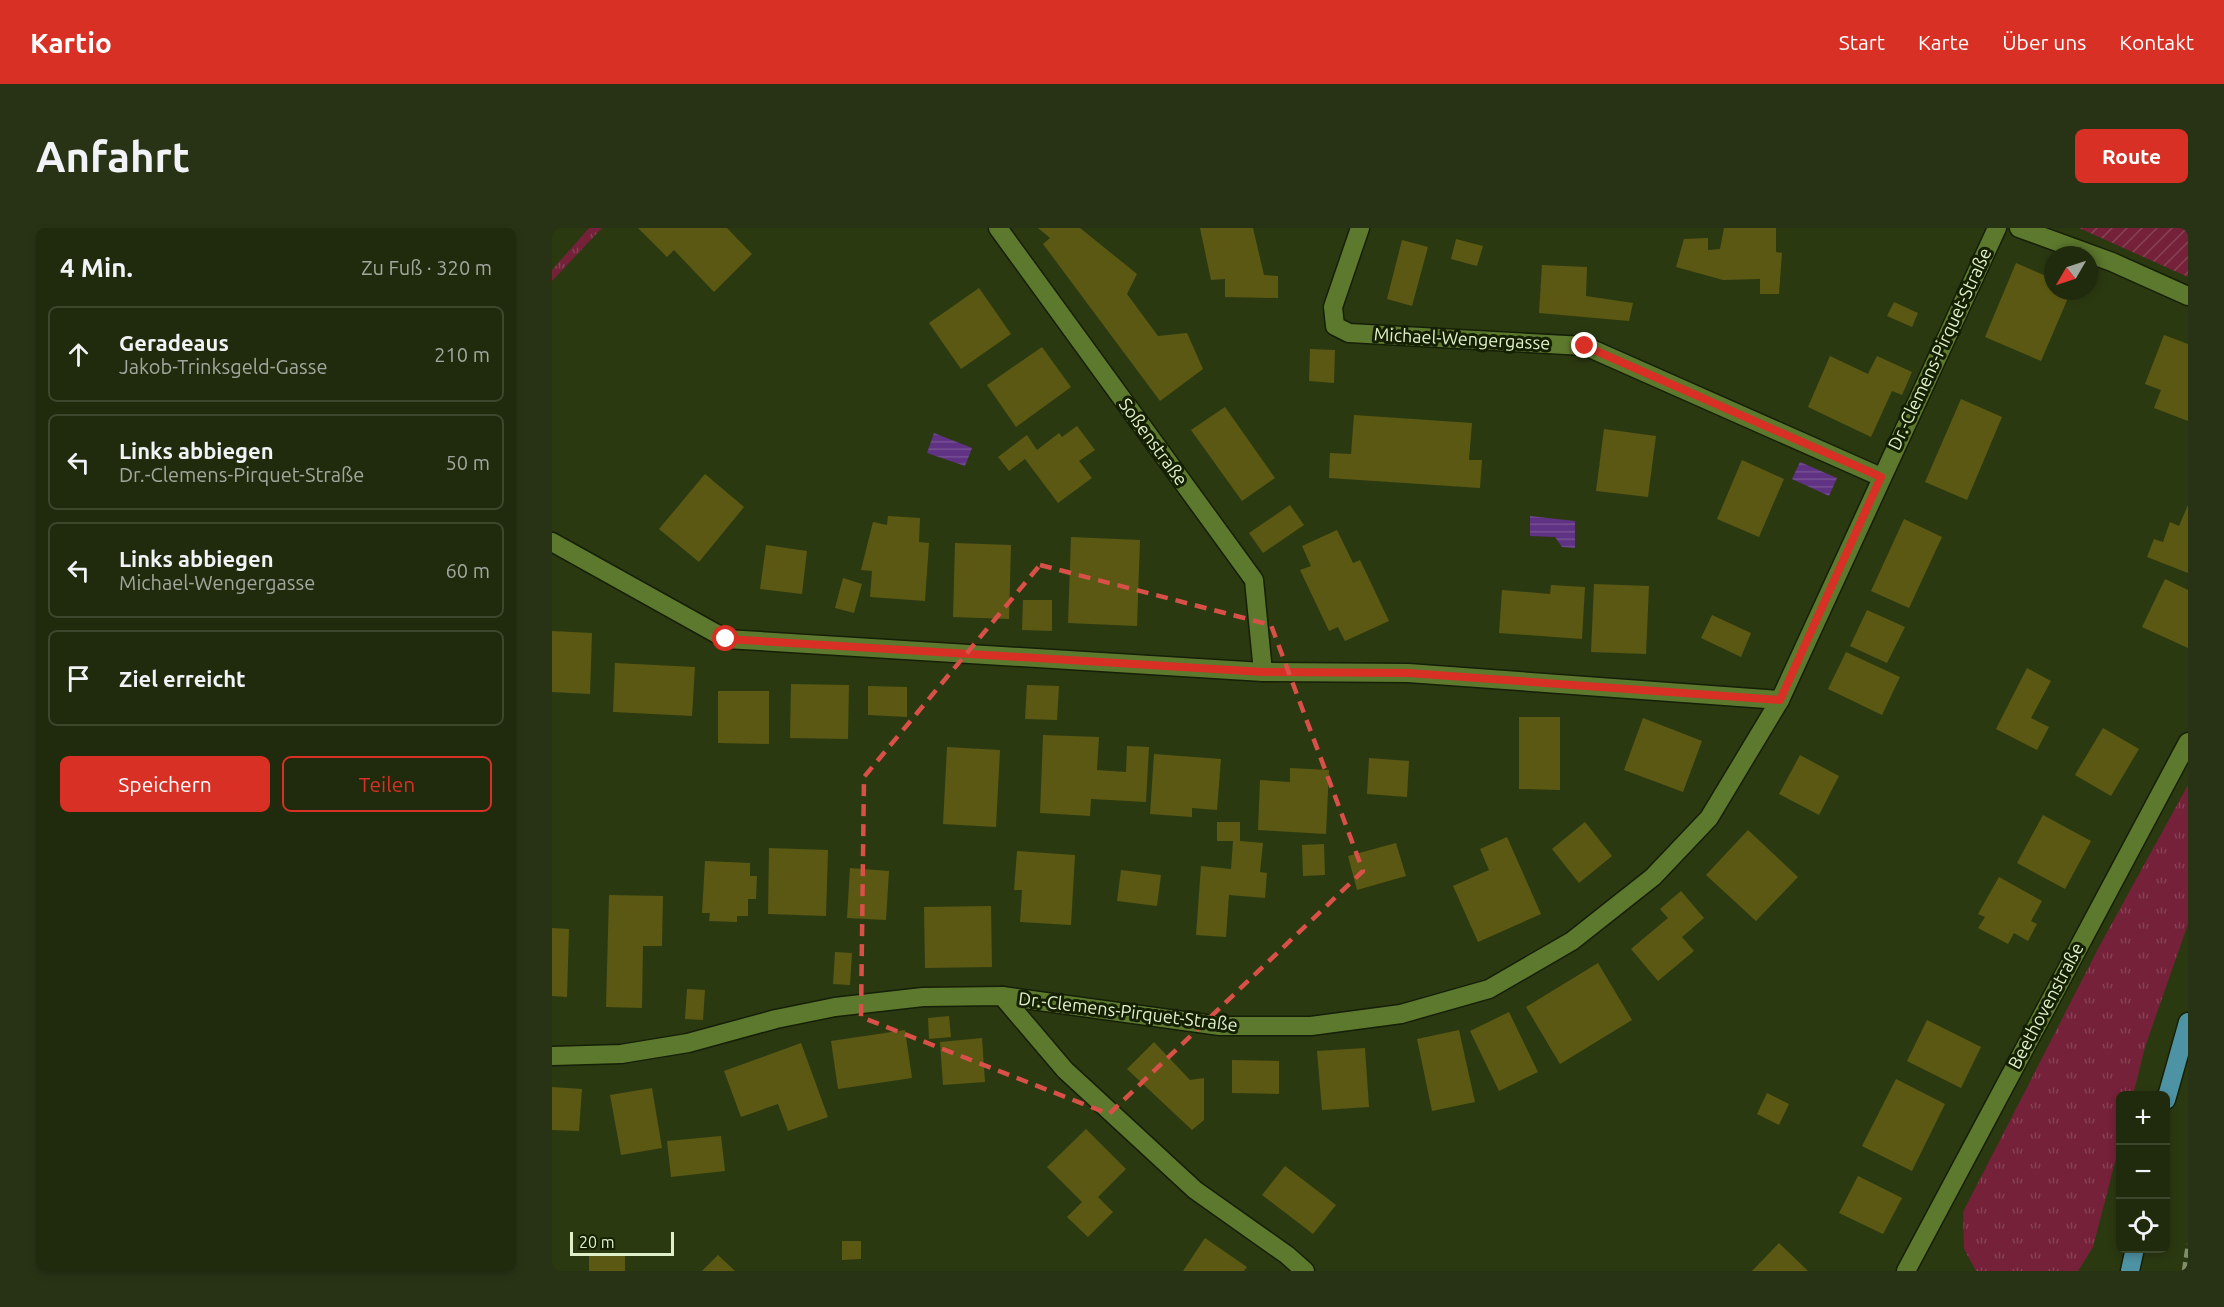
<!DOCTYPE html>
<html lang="de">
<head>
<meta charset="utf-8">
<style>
	:root { --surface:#202b0d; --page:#283316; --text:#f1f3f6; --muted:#a2a79d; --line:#3d472e; --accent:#d93025 }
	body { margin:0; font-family:Ubuntu,sans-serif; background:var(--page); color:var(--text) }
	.controls { position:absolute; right:18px; bottom:18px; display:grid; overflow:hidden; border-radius:9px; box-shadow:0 3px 9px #0003 }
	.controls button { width:54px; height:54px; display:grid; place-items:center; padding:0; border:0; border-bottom:2px solid var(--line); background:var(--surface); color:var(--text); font:30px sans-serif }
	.compass { position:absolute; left:1492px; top:18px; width:54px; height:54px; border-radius:50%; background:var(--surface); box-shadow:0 3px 9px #0003; rotate:231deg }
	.scale { position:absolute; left:18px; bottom:15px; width:104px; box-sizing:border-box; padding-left:6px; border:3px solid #dff0c9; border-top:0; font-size:16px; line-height:21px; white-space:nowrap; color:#dff0c9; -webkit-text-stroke:4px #142001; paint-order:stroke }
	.stop { position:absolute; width:18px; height:18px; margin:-14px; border:4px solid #d93025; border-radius:50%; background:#fff }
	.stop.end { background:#d93025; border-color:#fff; box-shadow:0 2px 6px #0008 }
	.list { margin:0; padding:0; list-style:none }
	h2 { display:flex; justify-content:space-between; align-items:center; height:78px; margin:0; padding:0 24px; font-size:26px }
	h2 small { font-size:20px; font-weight:400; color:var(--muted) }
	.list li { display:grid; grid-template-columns:39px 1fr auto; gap:18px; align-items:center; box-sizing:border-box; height:96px; margin:0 12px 12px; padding:0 12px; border:2px solid var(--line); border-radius:9px }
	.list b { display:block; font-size:22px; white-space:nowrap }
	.list p { margin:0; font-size:20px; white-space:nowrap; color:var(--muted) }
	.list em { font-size:20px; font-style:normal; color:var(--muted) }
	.actions { display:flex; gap:12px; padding:18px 24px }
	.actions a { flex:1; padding:14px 0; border:2px solid var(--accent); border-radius:9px; text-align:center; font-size:21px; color:var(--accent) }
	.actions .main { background:var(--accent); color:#fff }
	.icon { flex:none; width:33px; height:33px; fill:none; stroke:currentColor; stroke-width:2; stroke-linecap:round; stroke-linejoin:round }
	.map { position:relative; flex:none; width:1636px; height:1043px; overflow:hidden; border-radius:9px }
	header { display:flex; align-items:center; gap:36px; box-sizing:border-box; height:84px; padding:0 30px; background:var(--accent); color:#fff }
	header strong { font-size:28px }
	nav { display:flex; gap:33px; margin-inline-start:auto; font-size:21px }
	.intro { display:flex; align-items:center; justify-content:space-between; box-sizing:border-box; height:144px; padding:0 36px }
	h1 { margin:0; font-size:42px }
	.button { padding:15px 27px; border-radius:9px; background:var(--accent); color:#fff; font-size:21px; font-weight:700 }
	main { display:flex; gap:36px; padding:0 36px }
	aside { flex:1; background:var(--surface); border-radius:9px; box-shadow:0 3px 9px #0003 }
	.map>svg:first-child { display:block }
	.grass { fill:url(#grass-tufts) }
	.garden { fill:url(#garden-furrows) }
	.water { fill:url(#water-rules) }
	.building { fill:#5b5813 }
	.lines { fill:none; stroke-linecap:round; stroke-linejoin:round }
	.street-casing { stroke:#161f07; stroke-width:21 }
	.primary-casing { stroke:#161f07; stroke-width:21 }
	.street { stroke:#5d792d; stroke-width:18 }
	.primary { stroke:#4e93a4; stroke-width:18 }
	.rail { stroke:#7f8f67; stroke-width:4.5; stroke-dasharray:9 4.5; stroke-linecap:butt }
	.route { stroke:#d93025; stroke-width:8 }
	.marked { fill:none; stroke:#d85048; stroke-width:4.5; stroke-dasharray:12 8; stroke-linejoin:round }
	.labels { text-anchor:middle; stroke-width:6; stroke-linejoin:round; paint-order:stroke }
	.street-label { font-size:18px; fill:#dff0c9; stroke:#142001 }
</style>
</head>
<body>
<header>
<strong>Kartio</strong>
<nav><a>Start</a><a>Karte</a><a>Über uns</a><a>Kontakt</a></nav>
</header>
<div class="intro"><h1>Anfahrt</h1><a class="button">Route</a></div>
<main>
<aside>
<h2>4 Min.<small>Zu Fuß · 320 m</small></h2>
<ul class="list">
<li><svg class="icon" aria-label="ahead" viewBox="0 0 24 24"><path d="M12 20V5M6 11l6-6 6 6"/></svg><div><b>Geradeaus</b><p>Jakob-Trinksgeld-Gasse</p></div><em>210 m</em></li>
<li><svg class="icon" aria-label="left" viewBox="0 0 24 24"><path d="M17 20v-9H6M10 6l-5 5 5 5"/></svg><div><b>Links abbiegen</b><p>Dr.-Clemens-Pirquet-Straße</p></div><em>50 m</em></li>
<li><svg class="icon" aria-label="left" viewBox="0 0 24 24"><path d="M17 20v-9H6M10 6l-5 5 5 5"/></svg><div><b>Links abbiegen</b><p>Michael-Wengergasse</p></div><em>60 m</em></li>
<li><svg class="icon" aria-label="arrive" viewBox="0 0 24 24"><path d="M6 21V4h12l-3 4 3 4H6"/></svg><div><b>Ziel erreicht</b></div></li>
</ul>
<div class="actions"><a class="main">Speichern</a><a>Teilen</a></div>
</aside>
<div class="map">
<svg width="1636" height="1043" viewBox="0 0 1636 1043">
	<defs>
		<pattern id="grass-tufts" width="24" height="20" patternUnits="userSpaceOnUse" patternTransform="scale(1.5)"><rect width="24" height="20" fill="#742139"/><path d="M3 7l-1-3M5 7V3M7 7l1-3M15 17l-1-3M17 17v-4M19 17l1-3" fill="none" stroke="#874254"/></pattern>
		<pattern id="garden-furrows" width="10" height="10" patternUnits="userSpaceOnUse" patternTransform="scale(1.5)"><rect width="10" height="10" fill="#742139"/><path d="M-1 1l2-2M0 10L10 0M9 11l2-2" fill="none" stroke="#874254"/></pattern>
		<pattern id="water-rules" width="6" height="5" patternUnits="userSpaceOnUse" patternTransform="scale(1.5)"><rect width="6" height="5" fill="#5f3283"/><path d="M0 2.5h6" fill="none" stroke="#765093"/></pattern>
	</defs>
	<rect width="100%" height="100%" fill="#2b3911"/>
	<g class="grass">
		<path d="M37 0H50L0 53V42Z"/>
		<path d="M1636 557V696L1593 819 1581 867 1568 868V915L1541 1019 1526 1043H1424L1412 1021 1411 984 1548 717Z"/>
	</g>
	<path class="garden" d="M1527 0H1636V49Z"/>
	<g class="water">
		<path d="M382 205 420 220 413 238 375 225Z"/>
		<path d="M1248 234 1285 250 1277 268 1240 251Z"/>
		<path d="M978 288 1023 293V320L1010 319 1003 309 978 308Z"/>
	</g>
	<g class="building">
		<path d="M86 0H175L200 26 162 64 122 22 115 29Z"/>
		<path d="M486 0H528L585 46 575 66 606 108 635 105 651 141 608 173 491 16 498 10Z"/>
		<path d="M648 0H701L712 47 726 48V70L673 69V51L659 52Z"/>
		<path d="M1172 0H1224V24L1230 25 1227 66H1208V51L1171 52 1124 39 1132 11 1156 10V22L1168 21Z"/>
		<path d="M904 11 931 18 925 38 899 31Z"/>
		<path d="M850 12 876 19 860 78 835 71Z"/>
		<path d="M1464 35 1501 51V63H1519L1489 133 1433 109Z"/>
		<path d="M990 37 1035 39 1034 68 1081 75 1077 93 987 85Z"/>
		<path d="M427 60 459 106 409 141 377 95Z"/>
		<path d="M1342 74 1366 85 1360 99 1335 88Z"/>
		<path d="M1612 107 1636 116V193L1602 180 1609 162 1593 156Z"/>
		<path d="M490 119 519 159 464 199 435 157Z"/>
		<path d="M758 121 783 122 782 155 757 153Z"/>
		<path d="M1278 128 1316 146 1325 128 1360 144 1350 167 1340 163 1319 209 1256 179Z"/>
		<path d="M1409 171 1450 189 1415 272 1373 254Z"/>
		<path d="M673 179 723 250 690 273 639 202Z"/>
		<path d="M802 187 920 195 917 232H930L928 260 777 250 778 225 799 226Z"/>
		<path d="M525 198 543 222 527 233 540 250 506 275 473 231 457 243 446 229 475 207 485 222 507 205 510 209Z"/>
		<path d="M1052 201 1104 208 1096 269 1044 263Z"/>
		<path d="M1190 232 1232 251 1207 309 1165 291Z"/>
		<path d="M153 246 192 279 147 334 107 301Z"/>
		<path d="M738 277 752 297 711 325 697 305Z"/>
		<path d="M1636 277V345L1595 329 1602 311 1611 314 1618 294 1627 298Z"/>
		<path d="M336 288 368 290 367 314 377 315 373 373 318 369 320 343 309 342 321 294 335 297Z"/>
		<path d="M1352 291 1390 309 1357 380 1319 363Z"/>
		<path d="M785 302 801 335 808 332 837 393 793 413 786 399 777 403 748 342 759 338 750 318Z"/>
		<path d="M519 309 588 312 585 398 516 395Z"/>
		<path d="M403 315 459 317 457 391 401 389Z"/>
		<path d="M214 317 255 323 250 366 208 361Z"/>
		<path d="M291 350 310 356 302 385 283 380Z"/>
		<path d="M1613 351 1636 362V420L1590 399Z"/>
		<path d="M1042 356 1097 358 1094 426 1039 424Z"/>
		<path d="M999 357 1033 359 1030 411 947 405 950 362 998 366Z"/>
		<path d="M471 372H500V403L470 402Z"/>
		<path d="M1315 382 1353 399 1335 435 1298 418Z"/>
		<path d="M1160 387 1199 405 1189 429 1149 410Z"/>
		<path d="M0 403 40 405 38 466 0 464Z"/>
		<path d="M1294 424 1348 449 1330 487 1276 461Z"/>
		<path d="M63 435 143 439 140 488 61 484Z"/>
		<path d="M1475 440 1499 453 1479 490 1497 499 1485 522 1444 501Z"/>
		<path d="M239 456 297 457 296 511 238 510Z"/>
		<path d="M475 457 507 458 505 492 473 491Z"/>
		<path d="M316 458 355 459V489L316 487Z"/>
		<path d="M166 463H217V516L166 515Z"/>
		<path d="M967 489H1008V562L967 561Z"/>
		<path d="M1091 490 1150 513 1131 564 1072 542Z"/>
		<path d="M1551 500 1587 521 1559 568 1523 547Z"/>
		<path d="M491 507 547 509 545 542 574 544 575 518 597 519 594 574 539 571 538 588 488 585Z"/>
		<path d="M395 519 448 522 444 599 391 596Z"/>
		<path d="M602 526 669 531 665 582 640 580V589L598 586Z"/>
		<path d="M1248 527 1287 548 1267 587 1227 566Z"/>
		<path d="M817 530 857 533 855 569 815 566Z"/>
		<path d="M738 540 777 542 774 606 706 602 708 552 738 554Z"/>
		<path d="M1491 587 1539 613 1513 661 1465 635Z"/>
		<path d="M665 594H688V613L711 615 708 644 715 645 713 670 677 667 674 709 644 707 649 638 679 641 681 613H665Z"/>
		<path d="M1033 594 1060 628 1027 655 1000 621Z"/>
		<path d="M1196 602 1246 649 1204 693 1154 647Z"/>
		<path d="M955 609 989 686 926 714 901 658 937 642 928 621Z"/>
		<path d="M844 615 854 648 805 662 796 628Z"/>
		<path d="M772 616 773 647 751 648 750 617Z"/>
		<path d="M217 620 276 622 274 688 216 686Z"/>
		<path d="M465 623 523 627 519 697 468 694 470 662H462Z"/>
		<path d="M153 633 198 635V648H205L204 671H196V688H185V694L157 693 158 685H150Z"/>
		<path d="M298 640 337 643 334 692 295 690Z"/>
		<path d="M569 642 609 647 605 678 565 673Z"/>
		<path d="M1447 649 1490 673 1479 693 1485 696 1476 713 1462 705 1456 716 1426 700 1433 689 1426 686Z"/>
		<path d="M1129 663 1152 690 1130 709 1142 723 1106 753 1079 721 1116 690 1108 681Z"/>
		<path d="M57 667 111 668 110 718H91L90 780 54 779Z"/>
		<path d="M439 678 440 739 373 740 372 679Z"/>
		<path d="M0 700 17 701 15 769 0 768Z"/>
		<path d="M283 724 300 725 298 757 281 756Z"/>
		<path d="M1046 735 1080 792 1008 836 974 779Z"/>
		<path d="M135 761 153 762 151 792 133 791Z"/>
		<path d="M957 784 986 844 947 863 918 803Z"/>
		<path d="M397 788 399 809 377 811 376 790Z"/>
		<path d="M1375 792 1429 819 1409 860 1355 833Z"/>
		<path d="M353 802 360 850 286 861 279 813Z"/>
		<path d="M907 802 923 874 880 883 865 811Z"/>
		<path d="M430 810 433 854 391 857 388 814Z"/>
		<path d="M602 814 638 852 652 850V892L640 902 575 841Z"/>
		<path d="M249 815 276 889 236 903 226 876 189 889 172 843Z"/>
		<path d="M813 820 817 879 770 882 765 823Z"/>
		<path d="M680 832 727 833V866L680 865Z"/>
		<path d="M1344 851 1393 876 1360 943 1310 918Z"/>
		<path d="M0 859 30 861 27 903 0 902Z"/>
		<path d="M100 860 110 920 69 927 58 867Z"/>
		<path d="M1215 865 1237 876 1227 897 1205 886Z"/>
		<path d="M534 901 574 941 546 969 561 984 536 1009 515 989 530 974 495 939Z"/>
		<path d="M169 908 173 943 119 949 115 913Z"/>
		<path d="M733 938 784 977 761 1006 710 967Z"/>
		<path d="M1306 948 1350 970 1331 1006 1287 985Z"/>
		<path d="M653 1010 695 1039 692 1043H631Z"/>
		<path d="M290 1013H309V1031L290 1032Z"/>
		<path d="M1227 1015 1256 1043H1200Z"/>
		<path d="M37 1025 73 1026V1043H37Z"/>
		<path d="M166 1027 183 1043H150Z"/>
	</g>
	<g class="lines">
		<g class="street-casing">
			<g id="street">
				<path d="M446 0 702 352 711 444"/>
				<path d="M808 0 781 79 783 98 797 105 1033 118 1329 249"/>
				<path d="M1467 0 1560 34 1636 68"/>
				<path d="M0 314 174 411 711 444 856 445 1228 472"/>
				<path d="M450 768 513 842 643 962 735 1027 753 1043"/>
				<path d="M0 828 69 826 136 815 224 791 283 779 371 769 450 768 668 798H759L849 786 937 761 1020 713 1101 649 1157 590 1228 472 1445 0"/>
				<path d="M1354 1043 1636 514"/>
			</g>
		</g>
		<g class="primary-casing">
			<g id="primary">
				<path d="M1614 872 1636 794"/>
				<path d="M1578 1043 1583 1020"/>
			</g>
		</g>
		<use href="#street" class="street"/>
		<use href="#primary" class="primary"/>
		<path class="rail" d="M1632 1043 1636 1016"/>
	</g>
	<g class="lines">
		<path class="route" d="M174 411 711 444 856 445 1228 472 1329 249 1033 118"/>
	</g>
	<path class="marked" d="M488 337 719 397 811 643 557 886 309 789 312 549Z"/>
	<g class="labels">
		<g class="street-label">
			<text transform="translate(910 111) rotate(3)" y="6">Michael-Wengergasse</text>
			<text transform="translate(1388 121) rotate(-65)" y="6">Dr.-Clemens-Pirquet-Straße</text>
			<text transform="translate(601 214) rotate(54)" y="6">Soßenstraße</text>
			<text transform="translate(1494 778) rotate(-62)" y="6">Beethovenstraße</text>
			<text transform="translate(576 784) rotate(7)" y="6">Dr.-Clemens-Pirquet-Straße</text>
		</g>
	</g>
</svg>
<div class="controls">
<button>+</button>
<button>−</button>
<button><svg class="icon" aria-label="locate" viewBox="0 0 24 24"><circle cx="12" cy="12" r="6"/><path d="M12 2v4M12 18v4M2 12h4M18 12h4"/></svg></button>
</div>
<svg class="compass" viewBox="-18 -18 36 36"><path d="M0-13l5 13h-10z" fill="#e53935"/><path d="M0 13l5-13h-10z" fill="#a2a79d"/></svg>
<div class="scale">20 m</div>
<div class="stop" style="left:174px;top:411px"></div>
<div class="stop end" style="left:1033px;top:118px"></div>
</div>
</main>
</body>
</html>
